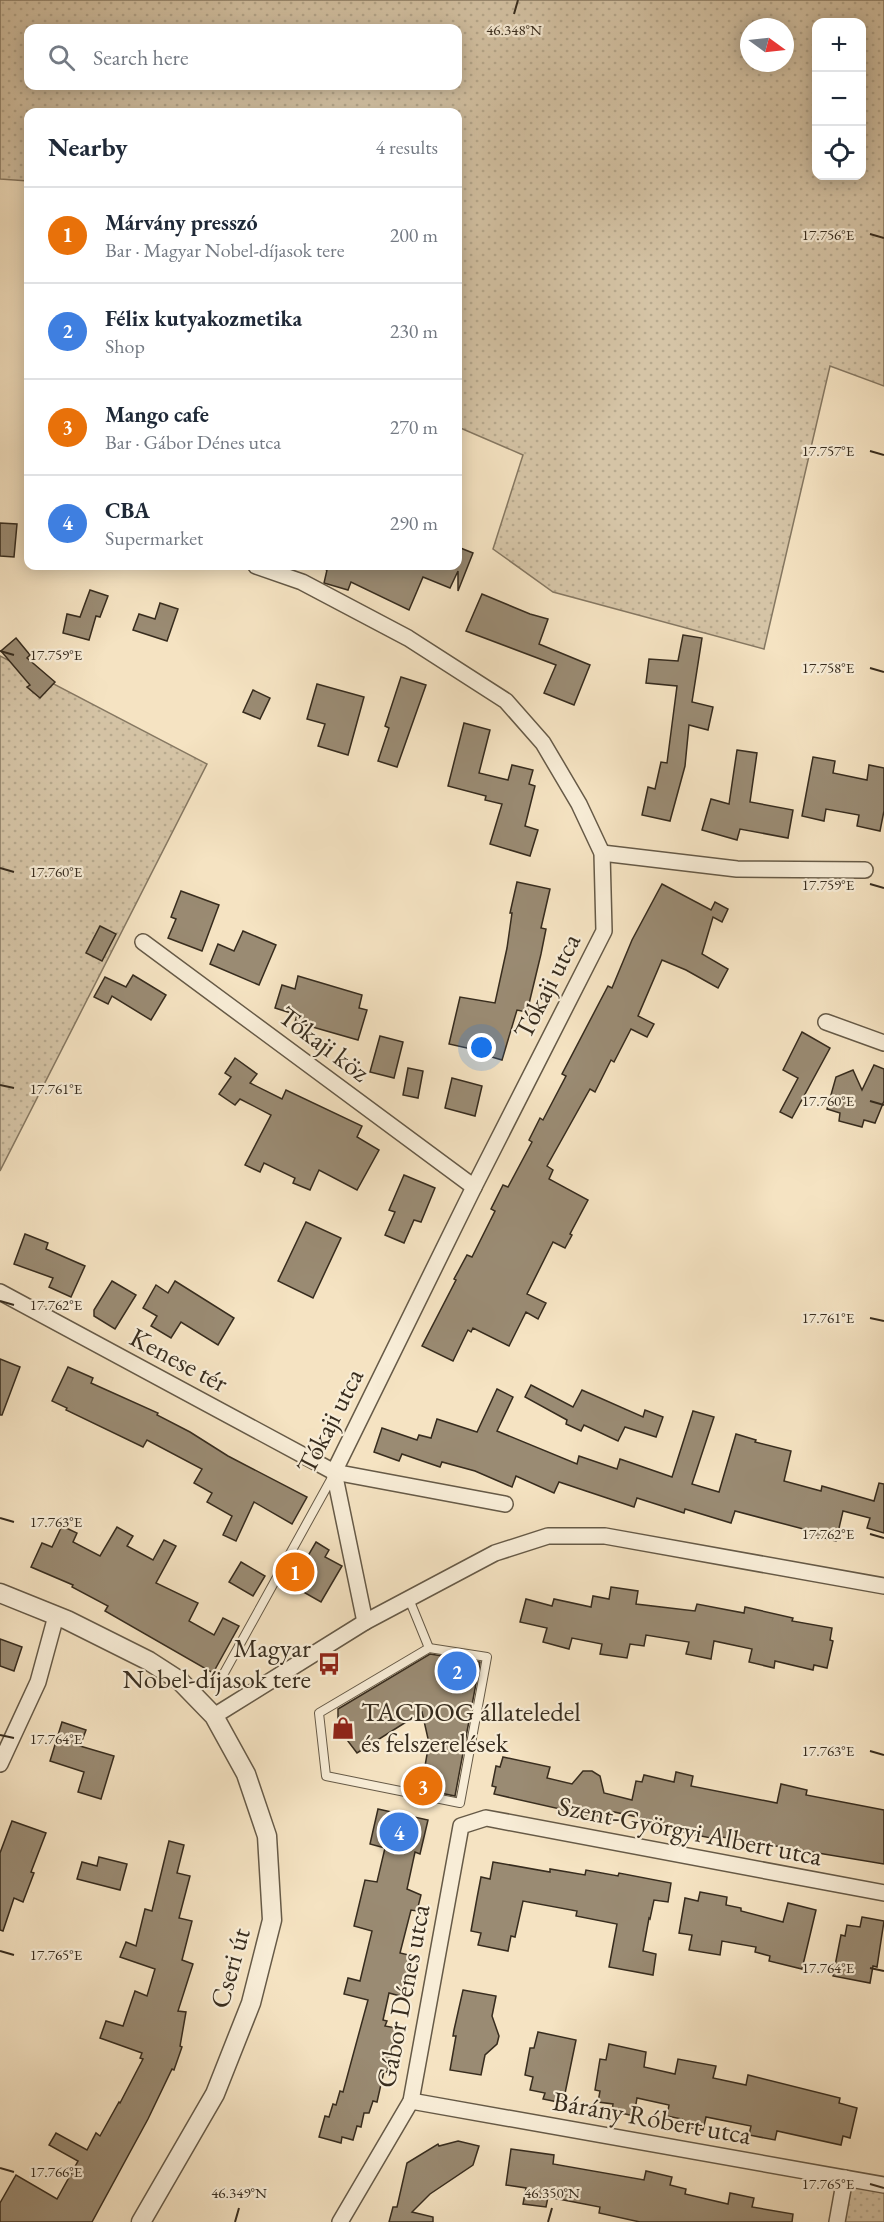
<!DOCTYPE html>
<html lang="en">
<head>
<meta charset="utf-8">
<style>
	:root { --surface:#fff; --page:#f6f6f7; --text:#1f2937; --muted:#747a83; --line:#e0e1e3; --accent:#111827 }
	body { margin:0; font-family:"EB Garamond",serif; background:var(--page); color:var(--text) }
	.controls { position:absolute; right:18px; top:18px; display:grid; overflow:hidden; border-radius:12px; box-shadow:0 3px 15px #0003 }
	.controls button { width:54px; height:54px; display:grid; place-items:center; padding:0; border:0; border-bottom:2px solid var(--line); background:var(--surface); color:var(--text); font:30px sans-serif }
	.compass { position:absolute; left:740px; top:18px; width:54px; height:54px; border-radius:50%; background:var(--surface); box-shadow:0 3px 15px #0003; rotate:105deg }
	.you { position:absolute; left:482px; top:1048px; width:21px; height:21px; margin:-15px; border:4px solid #fff; border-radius:50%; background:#1a73e8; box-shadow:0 0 0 9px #1a73e833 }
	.badge { display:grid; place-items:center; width:39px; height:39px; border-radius:50%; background:var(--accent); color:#fff; font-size:20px; font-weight:700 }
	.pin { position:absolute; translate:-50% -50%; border:3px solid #fff; box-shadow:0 2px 6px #0006 }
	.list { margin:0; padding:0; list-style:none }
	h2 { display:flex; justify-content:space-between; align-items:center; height:78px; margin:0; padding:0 24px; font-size:26px }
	h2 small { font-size:20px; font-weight:400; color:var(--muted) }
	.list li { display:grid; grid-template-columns:39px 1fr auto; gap:18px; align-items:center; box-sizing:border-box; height:96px; padding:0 24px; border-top:2px solid var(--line) }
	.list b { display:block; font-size:22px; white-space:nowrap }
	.list p { margin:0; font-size:20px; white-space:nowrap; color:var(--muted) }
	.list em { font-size:20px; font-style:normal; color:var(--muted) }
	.icon { flex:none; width:33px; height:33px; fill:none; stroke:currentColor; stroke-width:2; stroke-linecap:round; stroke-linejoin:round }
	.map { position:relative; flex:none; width:884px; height:2222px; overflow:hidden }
	.search { position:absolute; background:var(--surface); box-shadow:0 3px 15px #0003; left:24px; top:24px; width:438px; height:66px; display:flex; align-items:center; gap:15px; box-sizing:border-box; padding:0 21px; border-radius:12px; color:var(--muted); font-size:22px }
	.panel { position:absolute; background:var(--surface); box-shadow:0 3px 15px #0003; left:24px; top:108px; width:438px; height:462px; border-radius:12px }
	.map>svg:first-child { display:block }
	.green { fill:url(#green-dots); stroke:#867862; stroke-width:1.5; fill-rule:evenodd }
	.building { fill:#9a8b73; stroke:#372c1e; stroke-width:1.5 }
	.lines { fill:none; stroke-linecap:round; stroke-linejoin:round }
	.service-casing { stroke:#665a47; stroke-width:10 }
	.minor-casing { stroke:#665a47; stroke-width:18 }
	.tertiary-casing { stroke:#665a47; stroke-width:21 }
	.service { stroke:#f8edd7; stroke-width:8 }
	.minor { stroke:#f8edd7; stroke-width:15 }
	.tertiary { stroke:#f8edd7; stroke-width:18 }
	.ticks { fill:none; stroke:#372c1e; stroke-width:2 }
	.labels { text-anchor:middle; stroke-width:4.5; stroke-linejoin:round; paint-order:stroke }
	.street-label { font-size:27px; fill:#372c1e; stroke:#f8edd7 }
	.poi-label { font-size:27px; fill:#372c1e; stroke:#f8edd7; text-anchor:end }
	.ticks-label { font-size:15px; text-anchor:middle; fill:#372c1e; stroke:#f8edd7; stroke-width:4.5; stroke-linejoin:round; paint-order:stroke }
</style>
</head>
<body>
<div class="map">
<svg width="884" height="2222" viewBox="0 0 884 2222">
	<defs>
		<pattern id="green-dots" width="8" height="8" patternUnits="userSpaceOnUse" patternTransform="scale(1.5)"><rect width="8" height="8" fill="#d5c4a6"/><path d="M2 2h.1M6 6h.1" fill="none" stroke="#b7a98e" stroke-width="1.8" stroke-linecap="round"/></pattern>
	</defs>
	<rect width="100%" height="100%" fill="#f5e3c2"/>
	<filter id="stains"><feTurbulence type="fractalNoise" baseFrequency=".00333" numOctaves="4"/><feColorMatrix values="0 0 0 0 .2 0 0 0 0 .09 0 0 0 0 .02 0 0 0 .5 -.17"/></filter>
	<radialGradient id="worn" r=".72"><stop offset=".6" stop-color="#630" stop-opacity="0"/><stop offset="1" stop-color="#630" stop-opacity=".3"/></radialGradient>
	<g class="green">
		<path d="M0 0H884V386L830 366 764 649 553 592 493 549 523 455 458 427V112H28V181L0 179ZM816 22H862V176H816ZM749 27H785V63H749ZM458 28V86H28V28Z"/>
		<path d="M0 656 207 764 0 1171Z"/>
		<path d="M845 2178 884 2185V2222H837Z"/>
	</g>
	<g class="building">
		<path d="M0 523 17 524 14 557 0 556Z"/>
		<path d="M458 547 473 553 458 591V571L450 588 423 577 409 610 351 582 348 590 324 583 327 570 317 566H458Z"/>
		<path d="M90 590 108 596 100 617 96 616 89 640 63 633 67 614 80 617Z"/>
		<path d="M482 594 530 614 548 619 539 644 590 665 574 705 544 693 556 665 466 631Z"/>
		<path d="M160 603 178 609 167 641 133 630 139 614 155 619Z"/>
		<path d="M683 635 702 638 692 702 713 707 708 730 689 725 685 766 670 821 642 815 648 787 655 789 661 762 667 763 677 686 646 683 649 659 678 661Z"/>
		<path d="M16 638 30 655 27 658 55 682 40 698 27 687 30 685 1 651Z"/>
		<path d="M401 677 426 685 397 767 378 761 389 728 385 726Z"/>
		<path d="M317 684 364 697 348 755 318 746 325 724 307 719Z"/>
		<path d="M253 690 270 698 260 719 243 712Z"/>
		<path d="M464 723 490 730 479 773 508 780 512 765 533 770 529 784 535 786 525 826 538 830 530 856 490 844 502 804 485 800 486 796 448 786Z"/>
		<path d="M737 750 757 753 750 802 793 810 788 838 740 829 737 840 702 830 711 799 729 804Z"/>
		<path d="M813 757 835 761 833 773 867 780 869 765 884 768V811L880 831 857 826 859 815 826 809 824 821 802 816Z"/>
		<path d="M517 882 550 889 541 928 546 929 541 954 527 1012 517 1010 502 1060 475 1052 476 1050 449 1044 460 997 495 1003 507 948 512 913H510Z"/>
		<path d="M662 884 711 910 715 902 728 909 722 922 713 917 702 954 728 969 718 988 686 970 662 960 638 1016 654 1024 647 1037 631 1029 614 1062 611 1060 595 1092 590 1089 547 1166 553 1170 549 1179 588 1200 570 1234 572 1235 565 1248 553 1242 527 1294 546 1303 538 1319 526 1312 509 1346 473 1328 471 1332 468 1330 453 1361 422 1346 456 1280 454 1279 467 1255 472 1257 495 1211 491 1209 503 1185 508 1187 532 1142 529 1140 540 1118 543 1120 566 1076 562 1074 608 986 612 988 632 940Z"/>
		<path d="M181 891 219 905 202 951 168 938 176 919 171 917Z"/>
		<path d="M100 926 116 934 102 961 86 953Z"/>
		<path d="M243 931 276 945 259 985 210 964 218 944 234 951Z"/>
		<path d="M133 975 166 995 151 1020 112 996 108 1004 94 997 105 977 126 987Z"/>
		<path d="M298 976 362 995 359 1008 367 1010 358 1040 295 1022 297 1015 275 1008 282 985 295 989Z"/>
		<path d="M802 1032 830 1048 792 1118 780 1112 798 1078 783 1070Z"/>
		<path d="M380 1036 403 1042 394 1078 370 1072Z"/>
		<path d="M235 1058 257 1074 250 1083 282 1099 286 1090 362 1126 357 1137 379 1150 357 1190 319 1170 310 1190 293 1183 295 1178 264 1163 260 1172 245 1165 271 1115 240 1099 235 1105 219 1094 231 1077 225 1073Z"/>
		<path d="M874 1065 884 1069V1101L875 1123 864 1120 862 1127 839 1121 840 1113 827 1109 836 1077 853 1070 862 1090Z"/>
		<path d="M408 1068 423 1071 418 1098 403 1095Z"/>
		<path d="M452 1078 482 1086 475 1116 445 1108Z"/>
		<path d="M404 1175 435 1188 421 1222 414 1220 404 1243 385 1235 395 1212 389 1210Z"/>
		<path d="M306 1222 341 1238 313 1298 278 1281Z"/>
		<path d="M25 1234 48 1243 46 1249 85 1266 71 1297 49 1287 53 1278 14 1264Z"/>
		<path d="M112 1281 136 1295 115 1329 94 1316V1310Z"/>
		<path d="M175 1281 234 1318 218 1345 181 1322 171 1338 151 1326 157 1316 143 1308 156 1285 168 1293Z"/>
		<path d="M0 1359 20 1367 2 1415H0Z"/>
		<path d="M68 1367 93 1378 91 1383 158 1413 157 1415 190 1432 228 1456 307 1497 292 1524 254 1502 236 1541 223 1535 232 1516 207 1502 212 1493 194 1483 202 1469 147 1440 143 1447 66 1410 67 1408 52 1401Z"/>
		<path d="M531 1385 573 1407 582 1390 643 1417 645 1410 663 1417 656 1437 625 1427 618 1441 584 1425 581 1431 566 1424 567 1420 525 1397Z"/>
		<path d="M497 1389 513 1397 497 1431 577 1464 579 1456 617 1469 620 1459 672 1477 693 1411 714 1417 692 1484 719 1492 736 1434 756 1440 755 1442 791 1451 784 1481 821 1491 822 1486 874 1501 879 1483 884 1484V1533L867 1528 870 1518 843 1511 836 1541 810 1534 811 1531 735 1511 731 1523 685 1509 684 1513 637 1498 634 1507 559 1482 554 1493 516 1476 512 1487 475 1471 442 1462 440 1467 402 1454 399 1461 374 1452 382 1428 417 1440 419 1435 431 1438 437 1419 477 1432Z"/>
		<path d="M62 1526 77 1533 73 1542 100 1556 117 1527 133 1536 127 1546 153 1560 164 1540 176 1546 156 1583 198 1603 189 1621 214 1635 223 1618 239 1626 213 1673 105 1611 108 1606 72 1587 73 1585 31 1567 42 1543 52 1547Z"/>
		<path d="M316 1542 329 1550 325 1557 342 1566 321 1602 291 1585Z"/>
		<path d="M241 1562 265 1576 253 1596 229 1582Z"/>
		<path d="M611 1587 638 1591 636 1604 695 1611 697 1604 744 1613 745 1607 793 1618 792 1621 832 1628 830 1640 833 1641 827 1668 814 1665 813 1670 775 1661 774 1668 749 1662 752 1649 714 1641 711 1659 686 1654 689 1642 646 1635 644 1646 630 1644 627 1658 600 1654 602 1644 572 1638 569 1649 543 1642 547 1628 520 1622 526 1599 552 1606 554 1599 591 1607 593 1596 609 1599Z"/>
		<path d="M0 1639 22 1647 14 1671 0 1666Z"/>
		<path d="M430 1654 480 1662 455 1796 421 1789 429 1743 422 1712 357 1753 338 1728V1709Z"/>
		<path d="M62 1722 86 1730 80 1746 114 1756 101 1799 78 1792 84 1772 50 1761Z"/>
		<path d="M503 1757 550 1767 547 1778 572 1784 583 1771H592L600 1776 604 1793 632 1800 636 1781 642 1782 644 1775 674 1782 676 1772 693 1776 691 1786 777 1803 781 1784 807 1790 806 1795 884 1810V1864L722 1837 721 1840 691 1834 659 1826 660 1822 614 1812 612 1820 593 1815 591 1821 577 1817 578 1813 494 1794 496 1787 492 1786 496 1766 500 1767Z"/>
		<path d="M378 1809 428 1820 420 1854 415 1852 407 1889 421 1895 417 1911 411 1910 400 1953 413 1956 404 1997 389 1993 383 2020 387 2021 385 2026 396 2028 387 2072 384 2071 377 2102 373 2101 369 2113H364L361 2127 357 2126 353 2140 342 2137 341 2143 319 2137 325 2116 329 2117 333 2104 336 2105 340 2091 343 2092 368 2000 344 1994 348 1978 360 1981 372 1931 354 1926 365 1880 377 1882 385 1848 370 1844Z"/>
		<path d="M12 1821 46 1833 31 1872 34 1873 23 1902 14 1898 3 1931 0 1930V1853Z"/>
		<path d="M169 1841 184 1845 177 1873 190 1876 179 1918 192 1921 182 1960 193 1964 178 2011 186 2012 180 2046 182 2047 174 2070 172 2069 148 2119 92 2222H0V2203L16 2175 57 2199 78 2161 49 2145 56 2133 87 2150 96 2133 100 2136 119 2102 120 2103 143 2059 140 2058 142 2053 100 2038 106 2021 123 2026 135 1991 147 1996 155 1969 120 1957 126 1942 136 1946 145 1909 152 1911Z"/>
		<path d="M99 1857 127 1864 120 1890 77 1879 82 1862 97 1866Z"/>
		<path d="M493 1862 550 1872V1869L585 1875 586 1870 618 1876 619 1873 671 1883 668 1902 654 1900 650 1919 649 1918 643 1951 656 1954 653 1975 609 1967 617 1924 576 1916 577 1911 523 1901 515 1937 511 1936 508 1951 478 1945 481 1933 471 1931 477 1898 481 1877 490 1879Z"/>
		<path d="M700 1892 727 1897 726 1905 741 1908V1911L783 1922 788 1903 816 1910 802 1969 769 1961 770 1956 755 1952 756 1947 722 1941 720 1955 689 1950 692 1935 679 1933 685 1898 698 1901Z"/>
		<path d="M862 1917 884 1921 877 1967 873 1966 870 1983 833 1976 841 1935 845 1936 847 1925 860 1927Z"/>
		<path d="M463 1990 496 1996 492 2016 499 2036 497 2044 485 2055 481 2075 450 2070 456 2036H453L454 2030Z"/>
		<path d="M538 2032 576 2040 563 2103 543 2099 545 2093 530 2090 533 2077 525 2075 530 2048H534Z"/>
		<path d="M609 2044 646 2052 644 2067 675 2074 678 2059 716 2066 713 2078 746 2085 748 2075 840 2098 839 2103 857 2108 850 2138 843 2136 841 2145 777 2131 775 2140 749 2135 751 2126 706 2117 703 2130 681 2126 682 2119 667 2116 669 2105 637 2098 634 2116 612 2111 613 2104 598 2102 600 2091 595 2090 600 2059 606 2060Z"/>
		<path d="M458 2141 479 2146 473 2165 430 2194 412 2212 433 2217V2222H389L393 2207H397L407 2163 438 2144 439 2146Z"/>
		<path d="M511 2149 554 2155 553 2164 644 2180 646 2171 672 2177 670 2185 686 2189 685 2194 728 2204 730 2193 754 2198 752 2207 793 2214 792 2222H640L599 2213 600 2207 548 2197 546 2207 523 2204 526 2188 506 2185Z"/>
	</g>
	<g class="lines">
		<g class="service-casing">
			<g id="service">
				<path d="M409 1599 429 1648"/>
				<path d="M429 1648 487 1657 460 1803 326 1776 319 1713Z"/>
				<path d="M223 1675 334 1474"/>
			</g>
		</g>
		<g class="minor-casing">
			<g id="minor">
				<path d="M256 566 302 582 408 638 506 701 543 743 579 804 602 853 604 931 474 1187 334 1472"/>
				<path d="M602 853 737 869 865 870"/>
				<path d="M143 942 474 1187"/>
				<path d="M826 1022 884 1043"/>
				<path d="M0 1292 334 1472 505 1504"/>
				<path d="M334 1472 365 1622"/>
				<path d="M214 1716 365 1622 495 1553 548 1536H605L884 1586"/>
				<path d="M0 1764 38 1682 56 1616"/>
				<path d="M411 2101 884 2185"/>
				<path d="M340 2222 411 2101 461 1826 486 1818 884 1893"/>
				<path d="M837 2222 845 2178"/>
			</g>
		</g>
		<g class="tertiary-casing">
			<path id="tertiary" d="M0 1593 67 1620 149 1661 180 1681 214 1716 246 1774 267 1836 272 1920 251 2003 215 2094 141 2222"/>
		</g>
		<use href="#service" class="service"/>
		<use href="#minor" class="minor"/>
		<use href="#tertiary" class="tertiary"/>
	</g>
	<path class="ticks" d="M514 14 518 0M870 234 884 238M870 451 884 455M0 651 14 655M870 668 884 672M0 868 14 872M870 884 884 888M0 1085 14 1088M870 1101 884 1105M0 1301 14 1305M870 1318 884 1321M0 1518 14 1522M870 1534 884 1538M0 1735 14 1738M870 1751 884 1755M0 1951 14 1955M870 1968 884 1971M0 2168 14 2172M870 2184 884 2188M235 2222 239 2208M548 2222 552 2208"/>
	<defs>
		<g id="bus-bare" transform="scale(1.8)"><path d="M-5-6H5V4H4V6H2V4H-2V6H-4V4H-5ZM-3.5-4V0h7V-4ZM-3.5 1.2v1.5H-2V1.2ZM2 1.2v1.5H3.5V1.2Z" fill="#8f2418" stroke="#f8edd7" stroke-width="2.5" paint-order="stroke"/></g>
		<g id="shop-bare" transform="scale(1.8)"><path d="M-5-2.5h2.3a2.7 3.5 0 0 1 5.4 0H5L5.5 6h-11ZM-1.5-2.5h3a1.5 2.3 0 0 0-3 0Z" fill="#8f2418" stroke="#f8edd7" stroke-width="2.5" paint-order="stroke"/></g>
	</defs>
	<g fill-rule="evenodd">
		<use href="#bus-bare" x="329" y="1664"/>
		<use href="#shop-bare" x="343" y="1728"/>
	</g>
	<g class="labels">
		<g class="street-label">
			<text transform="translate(547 986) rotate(-63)" y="9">Tókaji utca</text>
			<text transform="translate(324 1044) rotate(37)" y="9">Tókaji köz</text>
			<text transform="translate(179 1360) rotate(28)" y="9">Kenese tér</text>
			<text transform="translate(330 1421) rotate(-63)" y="9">Tókaji utca</text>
			<text transform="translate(690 1831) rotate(11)" y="9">Szent-Györgyi Albert utca</text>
			<text transform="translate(230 1968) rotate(-74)" y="9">Cseri út</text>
			<text transform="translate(403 1996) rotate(-79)" y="9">Gábor Dénes utca</text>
			<text transform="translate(652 2118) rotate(10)" y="9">Bárány Róbert utca</text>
		</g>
		<g class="poi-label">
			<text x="311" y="1657">Magyar<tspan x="311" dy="31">Nobel-díjasok tere</tspan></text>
			<text x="361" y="1721" text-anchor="start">TACDOG állateledel<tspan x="361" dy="31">és felszerelések</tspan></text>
		</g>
	</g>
	<g class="ticks-label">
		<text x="514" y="35">46.348°N</text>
		<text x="828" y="240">17.756°E</text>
		<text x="828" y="456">17.757°E</text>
		<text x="56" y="660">17.759°E</text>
		<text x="828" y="673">17.758°E</text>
		<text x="56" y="877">17.760°E</text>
		<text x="828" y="890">17.759°E</text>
		<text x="56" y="1094">17.761°E</text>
		<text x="828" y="1106">17.760°E</text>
		<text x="56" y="1310">17.762°E</text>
		<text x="828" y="1323">17.761°E</text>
		<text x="56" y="1527">17.763°E</text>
		<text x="828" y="1539">17.762°E</text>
		<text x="56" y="1744">17.764°E</text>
		<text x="828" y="1756">17.763°E</text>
		<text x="56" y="1960">17.765°E</text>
		<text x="828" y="1973">17.764°E</text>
		<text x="56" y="2177">17.766°E</text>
		<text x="828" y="2189">17.765°E</text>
		<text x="239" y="2198">46.349°N</text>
		<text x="552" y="2198">46.350°N</text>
	</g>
	<rect width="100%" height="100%" filter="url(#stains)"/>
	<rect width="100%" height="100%" fill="url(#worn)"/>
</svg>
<div class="controls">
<button>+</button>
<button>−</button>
<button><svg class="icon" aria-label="locate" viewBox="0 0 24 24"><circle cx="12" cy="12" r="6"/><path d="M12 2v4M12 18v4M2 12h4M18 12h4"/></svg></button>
</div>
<svg class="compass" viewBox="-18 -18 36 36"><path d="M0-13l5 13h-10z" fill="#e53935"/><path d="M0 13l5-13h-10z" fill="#747a83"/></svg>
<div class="you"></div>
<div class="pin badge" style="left:295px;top:1572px;background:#e8710a">1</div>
<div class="pin badge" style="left:457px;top:1671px;background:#3f7fe0">2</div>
<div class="pin badge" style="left:423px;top:1786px;background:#e8710a">3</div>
<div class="pin badge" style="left:399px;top:1832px;background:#3f7fe0">4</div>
<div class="search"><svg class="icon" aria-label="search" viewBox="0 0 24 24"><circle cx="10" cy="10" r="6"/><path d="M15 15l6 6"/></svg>Search here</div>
<section class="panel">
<h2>Nearby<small>4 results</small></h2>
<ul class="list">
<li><span class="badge" style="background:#e8710a">1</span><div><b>Márvány presszó</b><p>Bar · Magyar Nobel-díjasok tere</p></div><em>200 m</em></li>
<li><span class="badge" style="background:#3f7fe0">2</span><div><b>Félix kutyakozmetika</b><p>Shop</p></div><em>230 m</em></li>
<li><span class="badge" style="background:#e8710a">3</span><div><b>Mango cafe</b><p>Bar · Gábor Dénes utca</p></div><em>270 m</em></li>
<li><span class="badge" style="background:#3f7fe0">4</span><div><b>CBA</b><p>Supermarket</p></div><em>290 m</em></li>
</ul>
</section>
</div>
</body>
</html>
